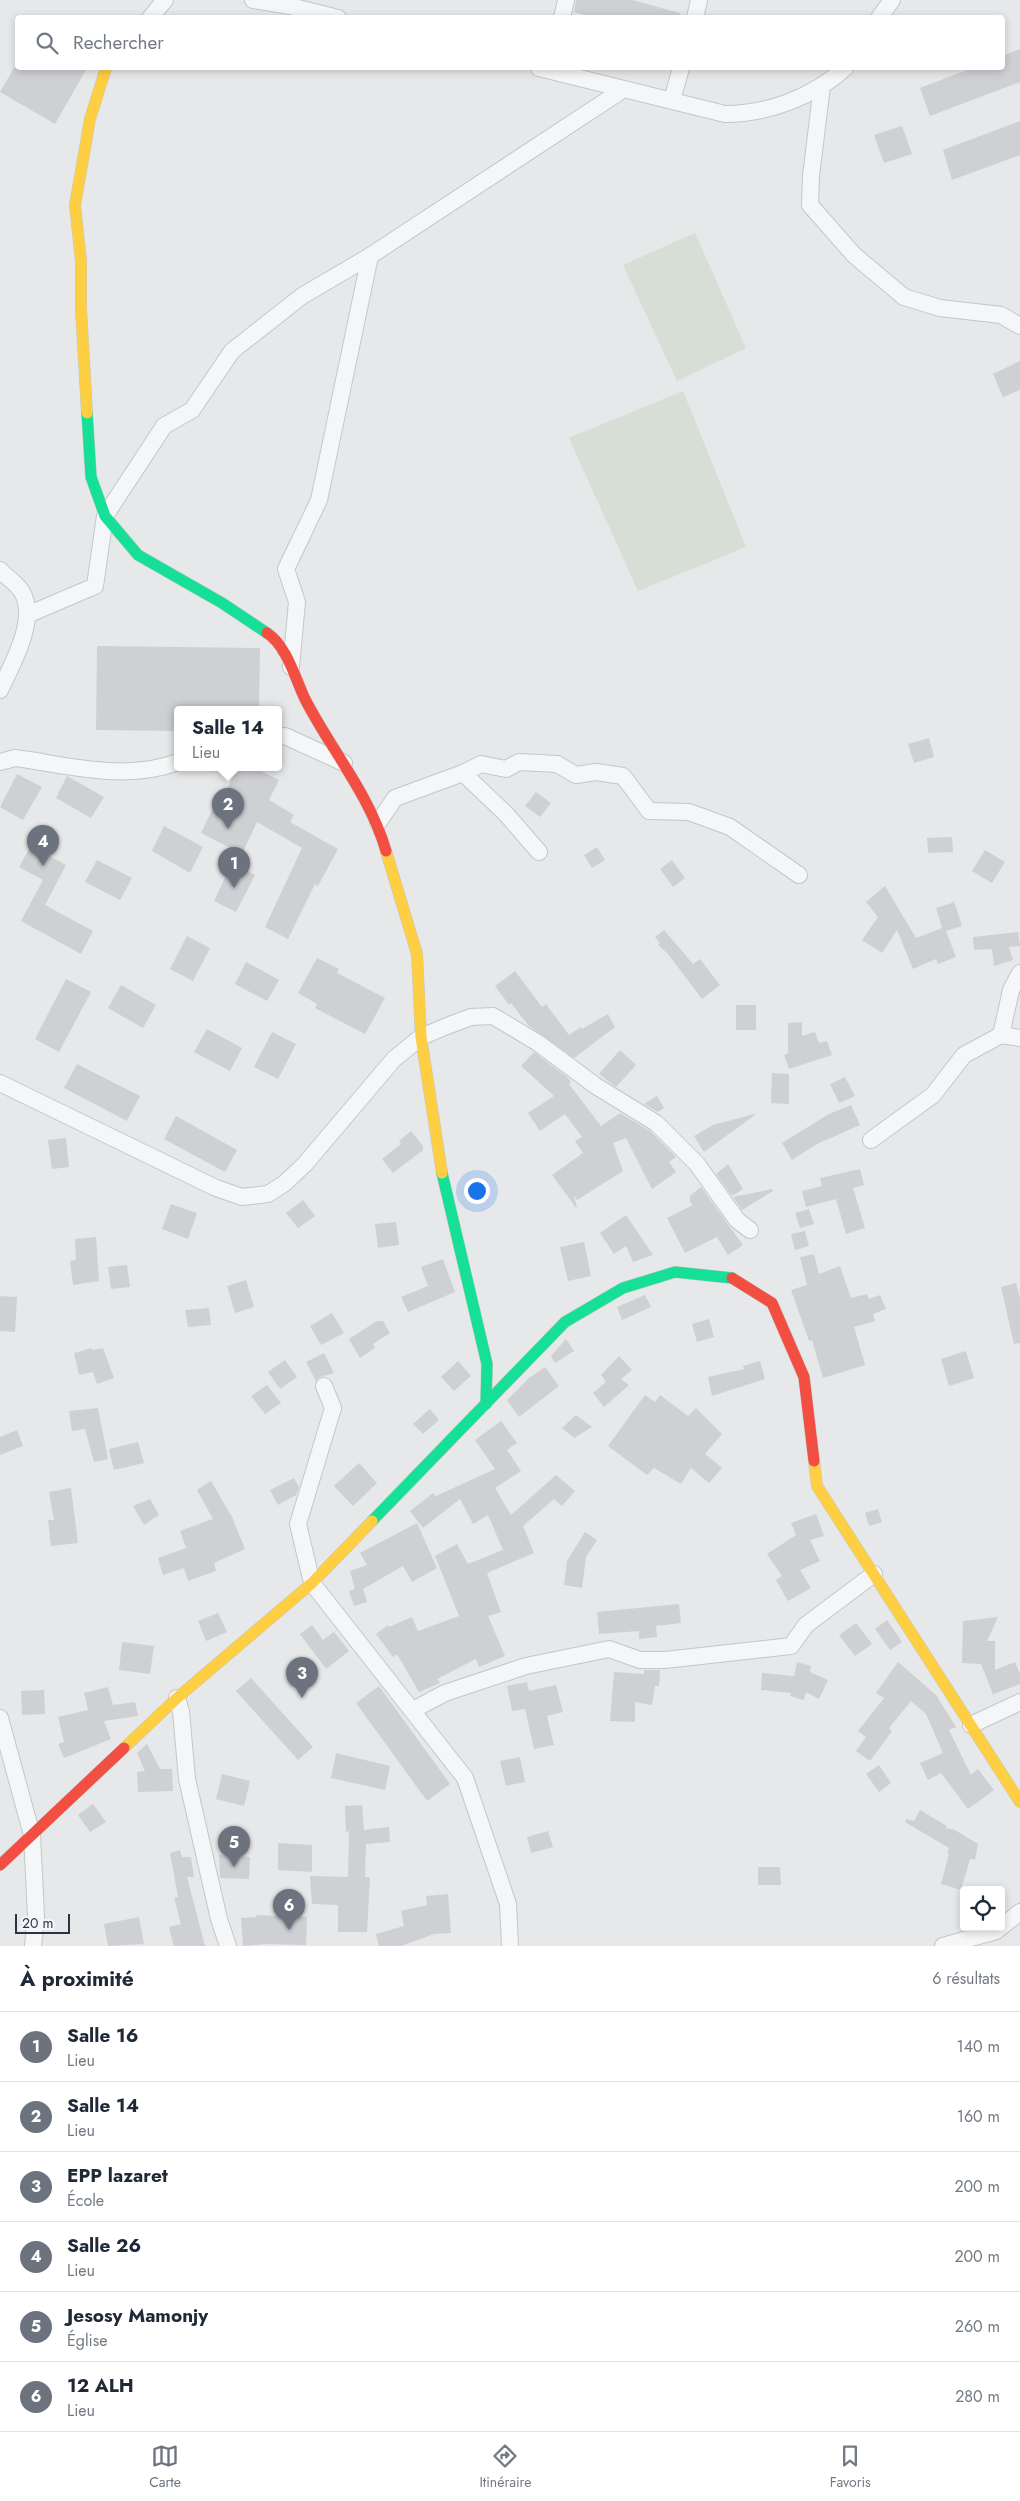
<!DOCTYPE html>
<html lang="fr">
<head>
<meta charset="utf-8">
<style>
	:root { --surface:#fff; --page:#f2f2f3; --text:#1f2937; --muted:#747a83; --line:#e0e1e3; --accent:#6c737f }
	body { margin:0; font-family:Jost,sans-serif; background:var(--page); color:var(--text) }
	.controls { position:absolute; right:15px; bottom:15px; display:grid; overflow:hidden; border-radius:5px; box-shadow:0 2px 8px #0003 }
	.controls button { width:45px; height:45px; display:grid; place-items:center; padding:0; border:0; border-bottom:1px solid var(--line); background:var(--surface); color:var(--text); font:25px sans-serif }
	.scale { position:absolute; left:15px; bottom:12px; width:55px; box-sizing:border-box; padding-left:5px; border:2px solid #2b3445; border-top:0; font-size:14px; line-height:18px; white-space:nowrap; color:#2b3445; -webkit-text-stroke:4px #f4f6f9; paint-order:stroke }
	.you { position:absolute; left:476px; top:1190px; width:18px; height:18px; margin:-12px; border:4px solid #fff; border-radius:50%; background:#1a73e8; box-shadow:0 0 0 8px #1a73e833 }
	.badge { display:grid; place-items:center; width:32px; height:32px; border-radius:50%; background:var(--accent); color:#fff; font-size:16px; font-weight:700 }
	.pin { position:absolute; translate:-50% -41px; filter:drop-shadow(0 1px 2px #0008) }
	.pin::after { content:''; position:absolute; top:26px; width:18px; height:15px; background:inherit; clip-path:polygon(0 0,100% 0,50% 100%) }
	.popup { position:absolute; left:174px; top:706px; width:108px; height:65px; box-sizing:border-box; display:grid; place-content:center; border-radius:5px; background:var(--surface); filter:drop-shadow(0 1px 4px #0005); font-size:16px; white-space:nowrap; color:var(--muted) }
	.popup b { font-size:19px; color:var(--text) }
	.popup::after { content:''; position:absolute; left:50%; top:100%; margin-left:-10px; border:10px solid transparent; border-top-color:var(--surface) }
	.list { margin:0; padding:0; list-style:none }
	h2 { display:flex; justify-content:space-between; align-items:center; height:65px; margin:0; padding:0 20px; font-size:21px }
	h2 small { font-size:16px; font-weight:400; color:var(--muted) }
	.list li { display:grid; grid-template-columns:32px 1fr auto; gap:15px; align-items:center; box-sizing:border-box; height:70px; padding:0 20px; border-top:1px solid var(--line) }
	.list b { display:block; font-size:19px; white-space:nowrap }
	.list p { margin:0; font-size:16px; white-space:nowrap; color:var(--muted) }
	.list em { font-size:16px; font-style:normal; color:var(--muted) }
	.icon { flex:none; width:28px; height:28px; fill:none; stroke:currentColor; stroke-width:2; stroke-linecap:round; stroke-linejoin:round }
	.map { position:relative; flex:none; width:1020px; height:1946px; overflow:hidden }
	.search { position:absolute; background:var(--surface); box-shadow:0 2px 8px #0003; left:15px; right:15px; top:15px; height:55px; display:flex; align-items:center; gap:12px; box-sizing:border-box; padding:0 18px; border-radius:5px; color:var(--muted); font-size:19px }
	.sheet { height:485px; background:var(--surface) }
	nav { display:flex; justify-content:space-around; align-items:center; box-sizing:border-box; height:70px; border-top:1px solid var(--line); background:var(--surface); font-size:14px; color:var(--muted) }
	nav a { display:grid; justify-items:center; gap:2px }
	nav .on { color:var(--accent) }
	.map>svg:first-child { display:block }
	.green { fill:#d6ded6 }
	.building { fill:#ced0d3 }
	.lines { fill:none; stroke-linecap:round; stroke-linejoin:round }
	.street-casing { stroke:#c4c6c8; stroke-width:18 }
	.fast-casing { stroke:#c4c6c8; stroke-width:12 }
	.slow-casing { stroke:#c4c6c8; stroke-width:12 }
	.jam-casing { stroke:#c4c6c8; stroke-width:12 }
	.street { stroke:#f5f6f7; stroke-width:16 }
	.fast { stroke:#16e098; stroke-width:11 }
	.slow { stroke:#ffcf43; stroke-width:11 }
	.jam { stroke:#f24e42; stroke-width:11 }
</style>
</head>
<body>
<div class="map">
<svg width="1020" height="1946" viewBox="0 0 1020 1946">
	<rect width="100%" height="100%" fill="#e6e8ea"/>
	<g class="green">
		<path d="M695 233 746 348 677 381 623 265Z"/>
		<path d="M683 391 746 547 638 591 569 438Z"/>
	</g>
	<g class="building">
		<path d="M576 0H632L680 13 679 18H595L574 12Z"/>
		<path d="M1020 49V82L930 116 920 88 972 68H1002V56Z"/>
		<path d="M14 68H87L55 124 0 92Z"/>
		<path d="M1020 121V155L952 180 943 150Z"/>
		<path d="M902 126 912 154 884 163 874 135Z"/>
		<path d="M1020 361V390L1003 397 993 374Z"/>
		<path d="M97 646 260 648 259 710H178V731L96 730Z"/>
		<path d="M929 738 934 757 914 763 908 744Z"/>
		<path d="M237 768H255L279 780 269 800 294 815 290 822 338 849 318 886 315 884 288 939 265 927 302 848 257 822 242 854 201 833 215 804 219 806Z"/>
		<path d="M17 774 42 787 23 820 0 807Z"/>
		<path d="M67 776 104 797 91 818 56 798Z"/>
		<path d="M536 792 551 803 540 817 525 806Z"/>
		<path d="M164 826 203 847 190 873 152 851Z"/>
		<path d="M952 837 953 852 928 853 927 838Z"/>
		<path d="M31 846 66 865 45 905 93 931 81 954 21 921 43 880 19 867Z"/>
		<path d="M597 847 605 860 592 868 584 855Z"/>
		<path d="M985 850 1005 862 992 883 972 871Z"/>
		<path d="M97 860 132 878 120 900 85 882Z"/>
		<path d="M672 860 685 878 673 887 660 869Z"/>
		<path d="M232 863 255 875 236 912 214 901Z"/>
		<path d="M885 886 916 938 942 928 936 908 952 903 954 901 962 926 946 931 956 957 938 964 936 959 913 969 897 930 882 953 862 940 878 917 866 902Z"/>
		<path d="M664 930 693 964 700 959 720 985 702 999 668 954 658 945 660 943 655 937Z"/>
		<path d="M1018 932 1020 946 1009 947 1013 960 994 966 992 949 974 950 973 937Z"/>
		<path d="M187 936 210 948 193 981 170 969Z"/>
		<path d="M317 958 339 969 337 973 385 998 365 1034 315 1008 317 1004 298 993Z"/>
		<path d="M246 962 279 980 267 1001 235 984Z"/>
		<path d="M515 971 542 1007 546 1004 569 1035 581 1027 582 1029 608 1014 615 1027 574 1058 529 1026 511 1003 509 1005 495 986Z"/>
		<path d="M66 979 91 992 59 1052 35 1039Z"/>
		<path d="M121 985 156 1005 143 1028 108 1008Z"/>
		<rect x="736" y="1005" width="20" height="25"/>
		<path d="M802 1022V1036L815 1032 819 1043 827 1041 832 1055 789 1069 784 1055 788 1053V1023Z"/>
		<path d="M207 1029 242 1048 230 1071 194 1052Z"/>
		<path d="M272 1032 296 1044 278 1079 254 1067Z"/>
		<path d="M620 1050 636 1065 616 1087 599 1074Z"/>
		<path d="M534 1052 567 1077 571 1082 569 1084 601 1126 620 1113 650 1131 676 1157 669 1162 676 1172 652 1189 626 1138 613 1143 623 1171 577 1200 574 1195 577 1209 552 1175 583 1153 575 1141 582 1137 565 1114 540 1131 528 1113 554 1096 521 1066Z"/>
		<path d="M77 1064 140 1096 127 1121 64 1088Z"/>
		<path d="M772 1073 789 1074V1104L771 1103Z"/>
		<path d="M845 1077 855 1096 839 1103 830 1084Z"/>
		<path d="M657 1096 664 1108 658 1112 644 1104Z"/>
		<path d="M851 1105 860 1125 817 1144 792 1160 782 1143 829 1114Z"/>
		<path d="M754 1114 755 1115 704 1152 694 1136 713 1125Z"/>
		<path d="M176 1116 237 1150 225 1172 164 1139Z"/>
		<path d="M411 1131 423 1146V1150L393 1173 382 1159 401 1144 399 1141Z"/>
		<path d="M66 1138 69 1167 52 1169 48 1140Z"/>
		<path d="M728 1164 743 1189 732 1196 716 1174Z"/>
		<path d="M860 1169 864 1185 853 1188 865 1228 846 1234 836 1199 806 1207 802 1191 822 1186 820 1178Z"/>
		<path d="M701 1187 743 1245 728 1255 717 1237 685 1253 667 1218 693 1205 690 1202V1196Z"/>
		<path d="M772 1189 773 1191 742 1210 733 1197Z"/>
		<path d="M303 1200 315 1216 298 1228 286 1213Z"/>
		<path d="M171 1204 197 1213 188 1239 162 1229Z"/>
		<path d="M809 1209 814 1224 800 1228 795 1213Z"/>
		<path d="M626 1215 653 1255 633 1262 626 1246 614 1254 600 1233Z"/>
		<path d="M396 1222 399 1245 378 1248 375 1224Z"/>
		<path d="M805 1231 809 1246 795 1250 791 1234Z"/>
		<path d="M96 1237 99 1281 73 1285 70 1261 76 1260 75 1239Z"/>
		<path d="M584 1242 591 1276 568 1281 560 1247Z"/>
		<path d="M814 1254 819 1274 840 1266 851 1298 867 1294 869 1299 880 1295 886 1309 873 1314 875 1321 854 1327 865 1365 823 1378 812 1340 809 1341 791 1290 807 1285 800 1257Z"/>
		<path d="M443 1259 455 1292 408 1312 401 1297 428 1286 421 1267Z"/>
		<path d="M127 1265 130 1287 111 1289 108 1267Z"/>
		<path d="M246 1280 254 1307 235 1313 227 1286Z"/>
		<path d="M1016 1283 1020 1298V1343L1014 1344 1001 1287Z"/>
		<path d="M645 1295 651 1307 622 1320 617 1307Z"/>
		<path d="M0 1296 17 1297 15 1332 0 1331Z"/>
		<path d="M209 1308 211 1325 188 1327 185 1310Z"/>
		<path d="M332 1313 344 1333 321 1345 310 1326Z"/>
		<path d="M709 1319 714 1337 697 1342 692 1324Z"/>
		<path d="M377 1321H383L390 1333 373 1344 375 1348 360 1358 349 1339Z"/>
		<path d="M566 1339 574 1351 555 1363 551 1356Z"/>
		<path d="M92 1348V1350L103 1348 114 1378 97 1384 93 1372 79 1375 74 1353Z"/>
		<path d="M966 1351 974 1378 949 1386 941 1359Z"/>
		<path d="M324 1353 334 1373 320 1377 316 1381 306 1362Z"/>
		<path d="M619 1356 632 1370 621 1379 629 1385 604 1407 593 1393 606 1382 601 1375Z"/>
		<path d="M285 1360 297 1377 280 1389 268 1372Z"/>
		<path d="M458 1361 471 1376 454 1391 441 1377Z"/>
		<path d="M760 1361 765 1379 712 1396 708 1377 744 1369 743 1366Z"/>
		<path d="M545 1367 559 1386 519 1417 507 1400 529 1378Z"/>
		<path d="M267 1385 281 1403 265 1414 251 1396Z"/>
		<path d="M645 1395 655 1402 660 1395 688 1416 696 1408 722 1434 705 1454 722 1468 709 1483 691 1468 681 1484 654 1468 647 1475 608 1446Z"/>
		<path d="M98 1408 108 1459 94 1462 85 1429 72 1431 69 1411Z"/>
		<path d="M430 1409 439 1420 423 1434 413 1424Z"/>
		<path d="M576 1415 592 1427 574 1438 562 1428Z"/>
		<path d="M501 1421 517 1443 507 1450 521 1471 495 1488 511 1515 556 1475 575 1491 562 1506 554 1499 523 1526 534 1553 487 1573 501 1612 488 1616 505 1656 479 1667 476 1659 437 1679 440 1683 419 1692 397 1654 393 1657 376 1634 388 1625 389 1627 412 1617 418 1631 459 1616 435 1556 457 1544 468 1564 503 1550 488 1515 473 1524 460 1499 423 1528 410 1511 433 1493 436 1496 495 1469 475 1440Z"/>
		<path d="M17 1430 23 1446 0 1455V1437Z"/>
		<path d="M138 1442 144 1463 114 1470 109 1449Z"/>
		<path d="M359 1463 377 1483 353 1506 334 1486Z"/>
		<path d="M294 1478 299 1487 296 1495 278 1505 270 1490Z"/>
		<path d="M211 1481 232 1517 245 1549 214 1563 216 1571 188 1581 184 1568 163 1575 158 1558 186 1548 180 1531 213 1519 197 1490Z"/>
		<path d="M71 1488 78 1543 51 1546 48 1520H54L49 1492Z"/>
		<path d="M150 1499 159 1515 144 1525 133 1506Z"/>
		<path d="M878 1509 882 1522 869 1526 865 1513Z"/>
		<path d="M816 1514 824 1536 810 1540 820 1561 800 1570 811 1588 788 1601 776 1580 782 1576 767 1554 796 1535 791 1523Z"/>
		<path d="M417 1523 437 1568 412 1582 403 1566 363 1589 367 1602 354 1606 349 1591 355 1589 350 1571 367 1565 360 1553Z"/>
		<path d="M585 1532 597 1540 586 1557 582 1588 564 1585 567 1561Z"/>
		<path d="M679 1604 681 1623 656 1626 657 1637 639 1639V1631L599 1634 597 1612Z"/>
		<path d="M218 1613 227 1632 206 1641 198 1621Z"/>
		<path d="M998 1617 987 1641H995V1670L1015 1662 1020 1674V1684L994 1694V1697L981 1664 962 1663 963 1621Z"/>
		<path d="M887 1620 902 1642 890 1650 875 1629Z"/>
		<path d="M856 1623 872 1644 855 1656 839 1635Z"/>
		<path d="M312 1625 323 1640 334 1632 349 1651 326 1669 300 1634Z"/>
		<path d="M122 1642 154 1646 150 1674 119 1670Z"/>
		<path d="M797 1662 811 1666 810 1672 828 1680 819 1699 806 1692 804 1700 790 1696 791 1693 761 1690 762 1673 794 1676Z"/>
		<path d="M898 1662 936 1695 956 1727 949 1730 971 1775 978 1769 994 1790 968 1809 941 1773 928 1780 920 1763 943 1753 926 1714 911 1701 889 1728 892 1731 870 1761 856 1751 866 1737 858 1731 884 1698 876 1693Z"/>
		<path d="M644 1670H660L659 1686H655L652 1705 635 1702V1722L610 1721 614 1672 644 1674Z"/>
		<path d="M251 1678 313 1747 298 1760 236 1691Z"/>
		<path d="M527 1682 529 1691 556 1685 563 1712 547 1716 554 1745 534 1749 525 1709 512 1711 507 1686Z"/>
		<path d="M379 1686 450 1784 427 1801 356 1703Z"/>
		<path d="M108 1687 113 1705 135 1702 138 1716 104 1721 111 1739 64 1758 58 1744 64 1742 58 1717 88 1710 84 1693Z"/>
		<path d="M44 1690 45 1714 22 1715 21 1691Z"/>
		<path d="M147 1744 160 1769H172L173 1791 138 1792 137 1772 145 1771 137 1753Z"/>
		<path d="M336 1753 390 1766 385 1790 331 1778Z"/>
		<path d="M520 1757 525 1782 506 1786 500 1761Z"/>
		<path d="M879 1765 891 1783 879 1792 866 1774Z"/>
		<path d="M222 1774 250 1781 244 1806 216 1799Z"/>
		<path d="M93 1804 106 1822 90 1832 78 1815Z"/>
		<path d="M362 1805 364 1830 389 1827 390 1842 366 1844 365 1877H370L367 1932H338V1905L312 1904 310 1876 348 1877 349 1831 346 1832 345 1806Z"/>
		<path d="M920 1810 947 1826 945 1828 955 1830 978 1844 975 1860 970 1859 961 1890 941 1884 949 1854H947L949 1848 905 1822 906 1819 914 1821Z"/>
		<path d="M548 1831 553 1847 531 1853 527 1837Z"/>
		<path d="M278 1843 312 1845V1872L278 1870Z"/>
		<path d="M180 1850 182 1857H191L194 1877H187L205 1946H174L169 1927 181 1924 174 1898 178 1897 170 1853Z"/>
		<path d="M219 1855 250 1857 249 1879 220 1878Z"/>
		<path d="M758 1867H780L781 1885H758Z"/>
		<path d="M448 1894 451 1933 434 1934 401 1946H379L376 1934 404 1926 401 1911 427 1905 426 1896Z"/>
		<path d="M256 1915 307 1917 306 1945 266 1944 243 1946 241 1918 256 1917Z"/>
		<path d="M139 1917 144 1944 108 1946 104 1924Z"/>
	</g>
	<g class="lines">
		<g class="street-casing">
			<g id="street">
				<path d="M253 0 290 6 338 18"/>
				<path d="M150 18 165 0"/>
				<path d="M562 18 566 0"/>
				<path d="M695 18 699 0"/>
				<path d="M879 18 892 0"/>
				<path d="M539 68 725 114C768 114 813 97 845 68"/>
				<path d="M822 86 811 176 810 205 854 255 904 297 940 308 1001 315 1020 326"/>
				<path d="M672 100 681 68"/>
				<path d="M0 570C6 577 18 584 22 592 38 619 12 665 0 690"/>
				<path d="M27 615 95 586 105 516 164 426 192 410 232 351 302 296 370 256"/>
				<path d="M291 667 297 602 286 569 319 500 370 256 624 89"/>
				<path d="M278 737 285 736 344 763"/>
				<path d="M0 762 15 758C69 765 125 782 178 762"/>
				<path d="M463 773 481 764 506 769 519 762 557 764 576 775 596 772 623 776 649 811 689 812 730 827 799 875"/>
				<path d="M378 823 395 798 463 773 506 814 539 852"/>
				<path d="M1001 1035 1020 1038"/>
				<path d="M0 1083 216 1188 242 1197 268 1194 285 1183 305 1164 394 1059 421 1037 447 1026 471 1017 493 1016 538 1043 596 1086 656 1123 697 1164 737 1220 750 1230"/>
				<path d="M871 1140 933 1095 964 1055 1001 1035 1011 990 1020 973"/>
				<path d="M324 1386 333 1408 298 1524 312 1583 465 1778 508 1904 510 1946"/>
				<path d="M177 1698 181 1712 187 1779 219 1919 228 1946"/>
				<path d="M413 1710 445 1693 526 1666 609 1649 640 1660H665L791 1646 806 1625 874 1574"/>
				<path d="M0 1718 32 1835 36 1916 33 1946"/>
				<path d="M971 1725 1020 1702"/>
				<path d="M1001 1927 1020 1912"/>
				<path d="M943 1946 996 1931 1000 1927"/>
			</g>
		</g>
		<g class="fast-casing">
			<g id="fast">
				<path d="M87 413 91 477 105 516 138 555 222 603 267 633"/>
				<path d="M442 1173 487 1364 486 1404"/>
				<path d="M372 1521 565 1322 623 1288 675 1272 732 1278"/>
			</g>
		</g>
		<g class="slow-casing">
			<g id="slow">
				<path d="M87 413 81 309V261L75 205 90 119 106 68"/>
				<path d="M386 851 417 954 421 1037 442 1173"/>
				<path d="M814 1461 817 1486 1020 1802"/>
				<path d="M124 1748 177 1698 312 1583 372 1521"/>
			</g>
		</g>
		<g class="jam-casing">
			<g id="jam">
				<path d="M267 633C287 646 295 678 305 699 331 750 370 795 386 851"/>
				<path d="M732 1278 772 1303 804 1377 814 1461"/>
				<path d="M0 1865 124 1748"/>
			</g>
		</g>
		<use href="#street" class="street"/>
		<use href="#fast" class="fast"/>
		<use href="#slow" class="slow"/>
		<use href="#jam" class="jam"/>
	</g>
</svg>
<div class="controls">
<button><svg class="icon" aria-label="locate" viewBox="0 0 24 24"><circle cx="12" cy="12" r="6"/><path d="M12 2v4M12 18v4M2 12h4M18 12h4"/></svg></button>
</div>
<div class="scale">20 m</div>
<div class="you"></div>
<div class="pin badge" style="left:234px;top:888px">1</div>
<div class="pin badge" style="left:228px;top:829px">2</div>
<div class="popup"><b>Salle 14</b>Lieu</div>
<div class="pin badge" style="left:302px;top:1698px">3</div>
<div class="pin badge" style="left:43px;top:866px">4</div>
<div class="pin badge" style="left:234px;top:1867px">5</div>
<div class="pin badge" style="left:289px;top:1930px">6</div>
<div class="search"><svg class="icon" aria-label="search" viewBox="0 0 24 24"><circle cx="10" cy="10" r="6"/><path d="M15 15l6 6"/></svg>Rechercher</div>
</div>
<section class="sheet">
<h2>À proximité<small>6 résultats</small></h2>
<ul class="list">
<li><span class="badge">1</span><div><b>Salle 16</b><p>Lieu</p></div><em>140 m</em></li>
<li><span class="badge">2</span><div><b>Salle 14</b><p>Lieu</p></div><em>160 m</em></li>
<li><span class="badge">3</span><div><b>EPP lazaret</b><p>École</p></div><em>200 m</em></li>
<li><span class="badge">4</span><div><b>Salle 26</b><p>Lieu</p></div><em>200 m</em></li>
<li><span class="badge">5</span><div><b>Jesosy Mamonjy</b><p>Église</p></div><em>260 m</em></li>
<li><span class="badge">6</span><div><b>12 ALH</b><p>Lieu</p></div><em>280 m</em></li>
</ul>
</section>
<nav>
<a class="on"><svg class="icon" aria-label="map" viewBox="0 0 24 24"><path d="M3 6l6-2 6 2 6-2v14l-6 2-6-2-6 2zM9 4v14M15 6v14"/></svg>Carte</a>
<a><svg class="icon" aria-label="directions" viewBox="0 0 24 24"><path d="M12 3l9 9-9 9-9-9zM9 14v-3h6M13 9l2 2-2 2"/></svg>Itinéraire</a>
<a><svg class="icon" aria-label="saved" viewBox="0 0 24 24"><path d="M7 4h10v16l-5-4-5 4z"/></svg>Favoris</a>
</nav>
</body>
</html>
